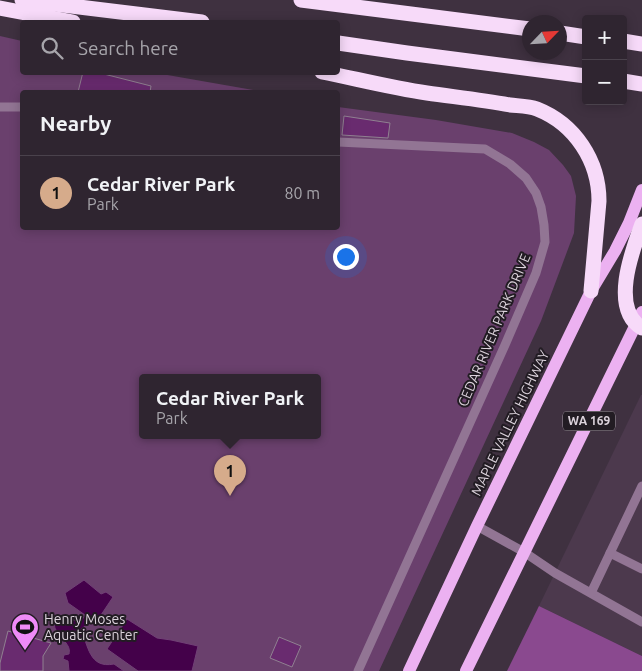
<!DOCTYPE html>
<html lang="en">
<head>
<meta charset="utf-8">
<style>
	:root { --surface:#2f2530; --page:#3b313c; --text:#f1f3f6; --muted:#a7a5ab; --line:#4a424c; --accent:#d6ab8b }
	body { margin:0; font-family:Ubuntu,sans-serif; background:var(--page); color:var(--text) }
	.controls { position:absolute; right:15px; top:15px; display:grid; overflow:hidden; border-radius:5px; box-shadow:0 2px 12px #0003 }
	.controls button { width:45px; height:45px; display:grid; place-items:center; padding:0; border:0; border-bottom:1px solid var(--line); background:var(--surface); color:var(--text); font:25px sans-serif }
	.compass { position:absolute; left:522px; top:15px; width:45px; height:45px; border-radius:50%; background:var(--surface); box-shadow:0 2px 12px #0003; rotate:65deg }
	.you { position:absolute; left:345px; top:256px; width:18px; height:18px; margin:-12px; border:4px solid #fff; border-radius:50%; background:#1a73e8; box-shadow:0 0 0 8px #1a73e833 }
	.badge { display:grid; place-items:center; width:32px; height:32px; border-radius:50%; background:var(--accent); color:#111; font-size:16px; font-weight:700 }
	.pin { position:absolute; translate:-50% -41px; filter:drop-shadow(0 1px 2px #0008) }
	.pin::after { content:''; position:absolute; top:26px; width:18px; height:15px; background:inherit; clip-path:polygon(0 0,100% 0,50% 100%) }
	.popup { position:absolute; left:139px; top:374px; width:182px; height:65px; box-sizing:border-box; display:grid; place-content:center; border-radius:5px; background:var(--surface); filter:drop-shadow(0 1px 4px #0005); font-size:16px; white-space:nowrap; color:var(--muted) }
	.popup b { font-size:19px; color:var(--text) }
	.popup::after { content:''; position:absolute; left:50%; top:100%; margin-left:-10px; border:10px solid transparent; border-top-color:var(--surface) }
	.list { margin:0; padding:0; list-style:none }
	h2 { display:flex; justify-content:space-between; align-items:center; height:65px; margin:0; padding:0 20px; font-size:21px }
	h2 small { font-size:16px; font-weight:400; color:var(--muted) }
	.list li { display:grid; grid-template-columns:32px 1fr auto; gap:15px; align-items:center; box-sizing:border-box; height:75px; padding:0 20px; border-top:1px solid var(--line) }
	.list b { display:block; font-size:19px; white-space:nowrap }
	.list p { margin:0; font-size:16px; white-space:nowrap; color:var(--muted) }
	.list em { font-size:16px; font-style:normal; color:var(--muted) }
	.icon { flex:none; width:28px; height:28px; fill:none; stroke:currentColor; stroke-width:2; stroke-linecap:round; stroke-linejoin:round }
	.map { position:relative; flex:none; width:642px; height:671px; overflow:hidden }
	.search { position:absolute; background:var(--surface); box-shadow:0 2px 12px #0003; left:20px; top:20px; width:320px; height:55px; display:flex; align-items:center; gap:12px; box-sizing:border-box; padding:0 18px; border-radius:5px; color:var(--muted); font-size:19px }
	.panel { position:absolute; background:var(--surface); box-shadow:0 2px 12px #0003; left:20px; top:90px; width:320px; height:140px; border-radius:5px }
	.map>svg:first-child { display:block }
	.built { fill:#4c394d }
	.green { fill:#6a406d; fill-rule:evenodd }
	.forest { fill:#8a498f }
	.water { fill:#44014a; stroke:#714076 }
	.building { fill:#692b6f; stroke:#908091 }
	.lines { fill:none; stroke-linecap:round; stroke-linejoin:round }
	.service { stroke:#927594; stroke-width:9 }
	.primary { stroke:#ecb1f1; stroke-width:12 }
	.motorway { stroke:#f7daf9; stroke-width:15 }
	.labels { text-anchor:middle; stroke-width:4; stroke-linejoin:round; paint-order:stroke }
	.shield { fill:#221c23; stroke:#a49ba4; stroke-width:1 }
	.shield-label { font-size:12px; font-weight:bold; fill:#dbd2db }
	.street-label { font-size:14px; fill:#dbd2db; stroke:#221c23 }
	.poi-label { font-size:14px; fill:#dbd2db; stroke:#221c23; text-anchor:start }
</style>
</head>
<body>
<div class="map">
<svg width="642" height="671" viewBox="0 0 642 671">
	<rect width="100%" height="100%" fill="#3f3140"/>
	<path class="built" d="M641 395H642V656L539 606Z"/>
	<path class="green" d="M0 36 22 41V72L156 73 264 92H22V228H338V107L436 120 512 133 534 142 549 150 563 165 571 176 576 196 574 233 541 321 379 671H0ZM142 377H318V435H142Z"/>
	<path class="forest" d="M539 606 642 656V671H507Z"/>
	<g class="water">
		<path d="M84 580 101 594 106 592 113 597 97 621 91 622 81 629C88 645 89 669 114 664L124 671H69L68 661 63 659 64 655 69 654C70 650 69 647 66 643 60 634 44 623 65 617 72 620 81 625 85 615L68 603 65 593Z"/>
		<path d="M127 619 157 638 171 640 198 646 192 671H138L107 649Z"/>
	</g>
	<g class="building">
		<path d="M83 72H96L151 86 150 92H78Z"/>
		<path d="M344 116 390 123 388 138 342 135Z"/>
		<path d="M8 631 51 643 43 656V671H0V663Z"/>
		<path d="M279 637 301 646 292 667 270 658Z"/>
	</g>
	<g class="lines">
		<g class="service">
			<path d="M0 107H22"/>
			<path d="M338 142 485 149 510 164 526 178 536 193 541 207 544 225 545 242 536 273 505 345 358 671"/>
			<path d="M477 526 524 552 555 573 642 622"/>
			<path d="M610 553 642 569"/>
			<path d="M591 593 642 486"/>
		</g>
		<g class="primary">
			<path d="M409 671 477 526 591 291 615 251 629 223 642 190"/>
			<path d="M466 671 642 312"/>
		</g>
		<g class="motorway">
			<path d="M22 0 202 22"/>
			<path d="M301 0 530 29"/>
			<path d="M0 8 73 22"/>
			<path d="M560 33 586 37"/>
			<path d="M623 41 642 44"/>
			<path d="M338 43 407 53 586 76"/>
			<path d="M322 72C357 79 392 88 427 93 455 97 483 100 510 105 519 106 529 106 537 109 575 124 599 161 599 201L591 291"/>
			<path d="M623 81 642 84"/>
			<path d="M642 224C632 251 610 309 642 328"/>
		</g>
	</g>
	<defs>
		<g id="stadium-pin" transform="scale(1.4375)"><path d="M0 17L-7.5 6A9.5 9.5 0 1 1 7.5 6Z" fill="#ef8bf7" stroke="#221c23"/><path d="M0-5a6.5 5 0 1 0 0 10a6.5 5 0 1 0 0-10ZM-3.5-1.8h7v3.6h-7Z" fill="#111"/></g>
	</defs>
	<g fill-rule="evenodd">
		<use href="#stadium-pin" x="25" y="627"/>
	</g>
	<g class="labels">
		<rect class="shield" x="563" y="411.5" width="52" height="19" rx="4"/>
		<g class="shield-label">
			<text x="589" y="425">WA 169</text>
		</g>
		<g class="street-label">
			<text transform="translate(494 330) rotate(-67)" y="5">CEDAR RIVER PARK DRIVE</text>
			<text transform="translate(510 423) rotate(-64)" y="5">MAPLE VALLEY HIGHWAY</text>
		</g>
		<g class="poi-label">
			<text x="44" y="624">Henry Moses<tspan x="44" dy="16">Aquatic Center</tspan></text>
		</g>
	</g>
</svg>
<div class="controls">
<button>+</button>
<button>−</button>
</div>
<svg class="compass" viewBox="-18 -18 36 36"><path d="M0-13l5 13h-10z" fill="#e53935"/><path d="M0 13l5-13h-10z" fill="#a7a5ab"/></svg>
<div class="you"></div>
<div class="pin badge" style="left:230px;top:496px">1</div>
<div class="popup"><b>Cedar River Park</b>Park</div>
<div class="search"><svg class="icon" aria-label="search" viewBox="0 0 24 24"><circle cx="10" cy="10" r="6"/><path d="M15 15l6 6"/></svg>Search here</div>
<section class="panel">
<h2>Nearby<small></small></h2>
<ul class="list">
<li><span class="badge">1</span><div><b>Cedar River Park</b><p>Park</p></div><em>80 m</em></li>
</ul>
</section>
</div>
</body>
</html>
